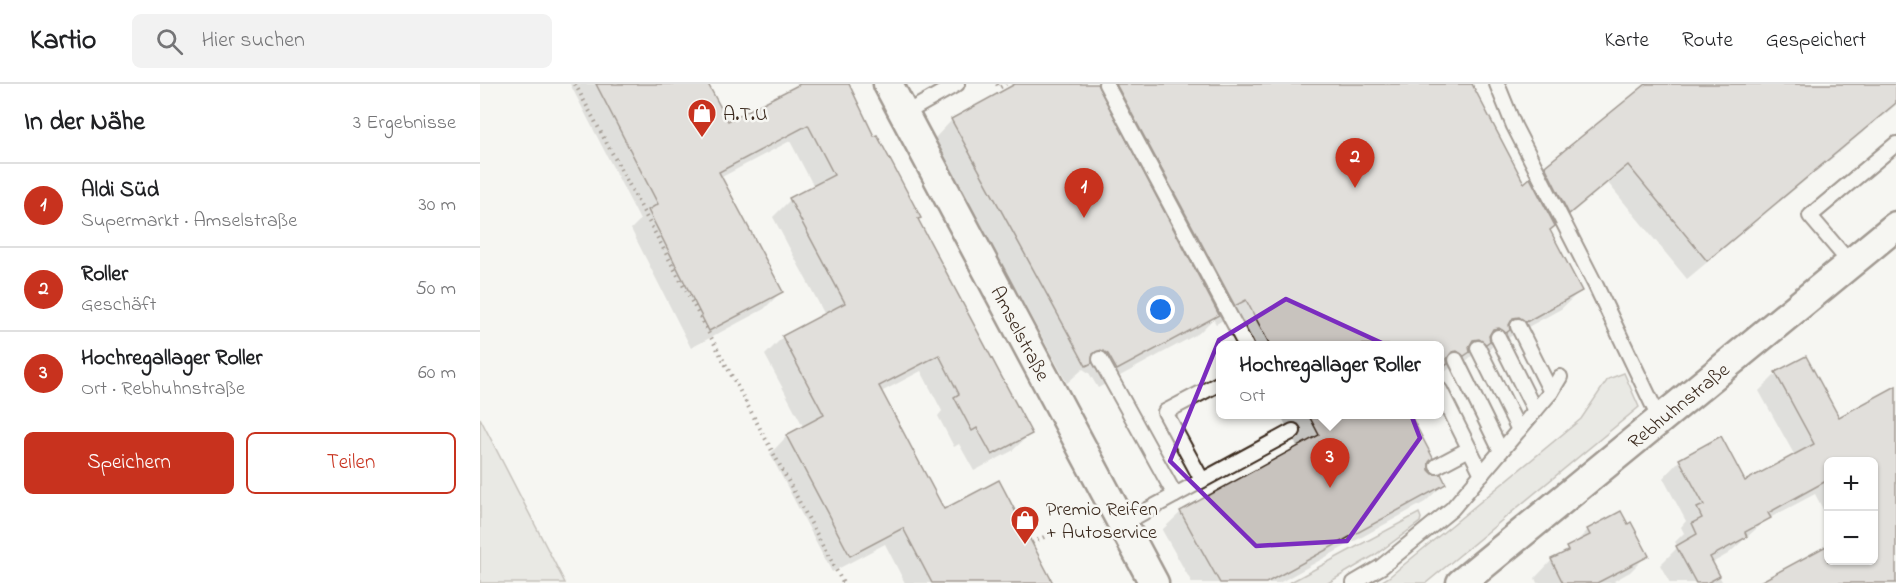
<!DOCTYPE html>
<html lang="de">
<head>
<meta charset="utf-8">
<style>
	:root { --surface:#fff; --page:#f2f2f2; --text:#202124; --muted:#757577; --line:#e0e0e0; --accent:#c8321e }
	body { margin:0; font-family:"Indie Flower",sans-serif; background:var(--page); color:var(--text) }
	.controls { position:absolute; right:18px; bottom:18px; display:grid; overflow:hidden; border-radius:9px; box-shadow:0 2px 4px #0004 }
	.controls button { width:54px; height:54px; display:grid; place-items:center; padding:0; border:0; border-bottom:2px solid var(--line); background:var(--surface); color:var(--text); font:30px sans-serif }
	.you { position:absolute; left:681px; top:226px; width:21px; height:21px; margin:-15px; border:4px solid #fff; border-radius:50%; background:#1a73e8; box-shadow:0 0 0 9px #1a73e833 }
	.badge { display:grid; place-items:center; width:39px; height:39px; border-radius:50%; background:var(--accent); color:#fff; font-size:20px; font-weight:700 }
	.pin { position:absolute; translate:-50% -50px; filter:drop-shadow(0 2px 3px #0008) }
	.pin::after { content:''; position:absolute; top:32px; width:21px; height:18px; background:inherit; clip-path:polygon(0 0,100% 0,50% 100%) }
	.popup { position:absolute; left:736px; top:257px; width:228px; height:78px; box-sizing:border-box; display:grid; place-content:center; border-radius:9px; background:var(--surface); filter:drop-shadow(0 2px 4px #0005); font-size:20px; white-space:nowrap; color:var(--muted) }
	.popup b { font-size:22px; color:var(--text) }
	.popup::after { content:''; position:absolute; left:50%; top:100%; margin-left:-12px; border:12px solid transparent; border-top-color:var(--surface) }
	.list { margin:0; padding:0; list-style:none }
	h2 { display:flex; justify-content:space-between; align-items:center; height:78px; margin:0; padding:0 24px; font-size:26px }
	h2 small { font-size:20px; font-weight:400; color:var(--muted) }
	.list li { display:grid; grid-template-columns:39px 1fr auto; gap:18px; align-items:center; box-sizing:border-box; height:84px; padding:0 24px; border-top:2px solid var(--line) }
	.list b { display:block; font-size:22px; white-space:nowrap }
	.list p { margin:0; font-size:20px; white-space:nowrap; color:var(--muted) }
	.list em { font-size:20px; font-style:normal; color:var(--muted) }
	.actions { display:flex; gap:12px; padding:18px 24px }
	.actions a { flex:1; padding:14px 0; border:2px solid var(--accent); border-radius:9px; text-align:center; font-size:21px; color:var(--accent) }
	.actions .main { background:var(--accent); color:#fff }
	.icon { flex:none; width:33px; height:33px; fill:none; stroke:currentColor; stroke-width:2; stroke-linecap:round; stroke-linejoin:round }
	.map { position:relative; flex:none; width:1416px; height:499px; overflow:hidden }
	header { display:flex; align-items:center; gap:36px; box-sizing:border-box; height:84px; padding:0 30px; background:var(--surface); border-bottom:2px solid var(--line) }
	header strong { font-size:28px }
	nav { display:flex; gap:33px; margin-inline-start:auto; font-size:21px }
	.search { width:420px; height:54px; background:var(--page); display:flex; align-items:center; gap:15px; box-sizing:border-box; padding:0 21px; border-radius:9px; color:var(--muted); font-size:22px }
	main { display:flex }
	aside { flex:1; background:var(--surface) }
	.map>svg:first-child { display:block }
	.green { fill:#dad9d3; stroke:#8a8278; stroke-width:1.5 }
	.shadow { fill:#0003 }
	.building { fill:#c8c3be; stroke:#3b2a1e; stroke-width:1.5 }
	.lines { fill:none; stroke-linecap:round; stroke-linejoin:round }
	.service-casing { stroke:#3b2a1e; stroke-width:18 }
	.minor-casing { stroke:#3b2a1e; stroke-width:33 }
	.path { stroke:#3b2a1e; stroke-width:4; stroke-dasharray:1.5 4.5; stroke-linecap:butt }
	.service { stroke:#f6f6f2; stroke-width:14 }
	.minor { stroke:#f6f6f2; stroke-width:28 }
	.marked { fill:none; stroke:#7b2cbf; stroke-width:4.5; stroke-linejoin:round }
	.labels { text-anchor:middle; stroke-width:5; stroke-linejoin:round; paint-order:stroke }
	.poi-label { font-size:20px; fill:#3b2a1e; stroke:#f6f6f2; text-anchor:start }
	.street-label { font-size:20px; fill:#3b2a1e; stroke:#f6f6f2 }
</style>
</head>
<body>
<header>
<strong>Kartio</strong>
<div class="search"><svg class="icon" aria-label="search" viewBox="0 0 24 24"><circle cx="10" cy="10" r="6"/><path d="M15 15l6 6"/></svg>Hier suchen</div>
<nav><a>Karte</a><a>Route</a><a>Gespeichert</a></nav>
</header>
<main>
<aside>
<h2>In der Nähe<small>3 Ergebnisse</small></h2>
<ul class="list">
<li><span class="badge">1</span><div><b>Aldi Süd</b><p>Supermarkt · Amselstraße</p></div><em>30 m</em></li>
<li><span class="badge">2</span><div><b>Roller</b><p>Geschäft</p></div><em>50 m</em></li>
<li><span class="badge">3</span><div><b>Hochregallager Roller</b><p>Ort · Rebhuhnstraße</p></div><em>60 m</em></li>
</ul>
<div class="actions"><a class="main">Speichern</a><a>Teilen</a></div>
</aside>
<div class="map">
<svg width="1416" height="499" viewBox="0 0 1416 499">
	<rect width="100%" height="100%" fill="#f6f6f2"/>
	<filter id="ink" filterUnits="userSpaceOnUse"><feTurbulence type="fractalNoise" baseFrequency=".0167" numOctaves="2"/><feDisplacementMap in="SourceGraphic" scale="12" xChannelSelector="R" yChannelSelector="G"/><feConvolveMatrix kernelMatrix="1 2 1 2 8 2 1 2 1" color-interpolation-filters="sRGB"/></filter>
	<g filter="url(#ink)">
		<g class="green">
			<path d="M1144 289 1159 323 946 499H899L909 493 1101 335 1128 295Z"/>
			<path d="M0 334 85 499H0Z"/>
			<path d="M939 429 941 434 940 438 895 471 848 499H809Z"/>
		</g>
		<g class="shadow">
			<path d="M90 0H227L247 39 323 0H367L436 136 550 350 532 367 494 387 479 360 474 363 458 332 462 327 441 287 401 308 464 427 571 499H425L405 460 352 488 290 370 307 352 324 344 285 271 303 253 345 231 293 133 310 116 334 103 310 57 240 94 301 208 284 225 211 264 151 145 160 136Z"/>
			<path d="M538 0H991L1044 101 1051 98 1066 83 1168 0H1416V21L1207 195 1128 99 1069 148 1100 207 1081 225 1026 255 1022 252 1010 265 1006 266 1002 263 986 277 982 274 964 289 960 286V262H762L747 234 736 240 733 235 719 249 618 304 609 289 603 285 587 299 454 55 472 36Z"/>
			<path d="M1296 290 1359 335 1416 304V499H1281L1348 463V476H1394V378H1348V435L1335 410 1286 436 1248 470 1232 479 1243 499H1190L1180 481 1198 463 1195 458 1204 449 1201 443 1206 437 1183 394 1200 376 1265 399 1315 372 1279 307Z"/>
			<path d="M800 330H928L948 377 947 386 964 400 945 418 799 499H712L682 446 701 428 818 364Z"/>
			<path d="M1108 446 1167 471 1150 488 1134 497 1136 499H1057L1055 494 1072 476 1093 461Z"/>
		</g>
		<g class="building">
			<path d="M116 0H228L248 37 320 0H369L394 52 397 51 441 134 438 135 552 350 512 371 497 344 492 347 474 313 479 310 459 271 399 302 464 425 519 396 573 499H452L423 444 370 472 306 351 344 331 302 252 365 219 309 114 354 91 328 41 239 88 303 208 229 247 168 126 178 120Z"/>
			<path d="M535 0H617L739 231 637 286 628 270 621 266 613 270 612 279 606 282 471 35Z"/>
			<path d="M636 0H992L1044 99 1050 94 1075 142 1070 146 1102 207 1046 238 1039 233 1033 234 1029 241 1030 246 1026 249 1019 244 1013 245 1009 252 1010 257 1006 260 999 255 993 256 989 263 990 268 984 272 977 267 972 268 967 275 968 280 960 284V261H790L766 216 755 222Z"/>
			<path d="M1166 0H1416V19L1227 177 1148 81 1089 130 1065 82Z"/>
			<path d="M1326 272 1359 333 1416 302V499H1278L1348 461V477H1394V378H1348V396L1288 429 1291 434 1265 448 1267 453 1230 473 1240 492 1227 499H1216L1196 462 1217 450 1212 439 1222 434 1217 424 1224 421 1199 375 1241 352 1265 397 1334 360 1295 288Z"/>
			<path d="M828 330H930L953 374 949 378V386L953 390H961L966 400 786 499H740L700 427 839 351Z"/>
			<path d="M1141 427 1148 440 1151 438 1169 472 1117 499H1083L1071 475 1088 467 1086 463 1110 451 1107 445Z"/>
		</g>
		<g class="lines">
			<g class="service-casing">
				<g id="service">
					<path d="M626 0 766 262"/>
					<path d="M1017 0 1034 42 1116 202 1180 336"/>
					<path d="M424 30 477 0"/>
					<path d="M1370 179 1330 132 1416 60"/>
					<path d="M1038 242 1071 308"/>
					<path d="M1018 253 1055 327"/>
					<path d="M998 264 1039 346"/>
					<path d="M620 275 695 411"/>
					<path d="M976 276 1021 367"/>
					<path d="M960 306 1002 390"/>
					<path d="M957 382 989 365"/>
					<path d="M722 396 685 328 740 299"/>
					<path d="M642 440 813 347"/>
					<path d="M874 499 901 483 972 425 1071 308 1080 293"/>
				</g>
			</g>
			<g class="minor-casing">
				<g id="minor">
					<path d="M408 0 674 499"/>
					<path d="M981 499 1416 142"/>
				</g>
			</g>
			<g class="path">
				<path d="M95 0 363 499"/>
				<path d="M517 0 519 4 526 0"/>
				<path d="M552 459 566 452"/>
			</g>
			<use href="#service" class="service"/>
			<use href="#minor" class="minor"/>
		</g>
	</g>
	<path d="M0 0H1416V499H0ZM806 215 904 260 940 354 867 457 776 462 690 377 739 256Z" fill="#f6f6f2" fill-opacity=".55" fill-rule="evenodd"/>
	<path class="marked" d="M806 215 904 260 940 354 867 457 776 462 690 377 739 256Z"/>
	<defs>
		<g id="shop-pin" transform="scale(1.5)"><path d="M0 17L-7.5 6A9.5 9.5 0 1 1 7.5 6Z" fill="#c8321e" stroke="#f6f6f2"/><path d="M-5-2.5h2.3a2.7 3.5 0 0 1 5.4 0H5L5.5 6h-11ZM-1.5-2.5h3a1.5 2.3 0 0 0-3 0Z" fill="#fff"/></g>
	</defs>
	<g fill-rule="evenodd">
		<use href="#shop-pin" x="222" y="29"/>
		<use href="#shop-pin" x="545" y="436"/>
	</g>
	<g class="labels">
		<g class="poi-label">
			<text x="243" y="36">A.T.U</text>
			<text x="566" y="431">Premio Reifen<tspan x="566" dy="23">+ Autoservice</tspan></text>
		</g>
		<g class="street-label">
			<text transform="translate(541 249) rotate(62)" y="7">Amselstraße</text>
			<text transform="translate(1198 321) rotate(-39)" y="7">Rebhuhnstraße</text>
		</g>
	</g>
</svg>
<div class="controls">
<button>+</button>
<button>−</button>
</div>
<div class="you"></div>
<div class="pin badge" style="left:604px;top:134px">1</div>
<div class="pin badge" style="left:875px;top:104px">2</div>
<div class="pin badge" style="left:850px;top:404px">3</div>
<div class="popup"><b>Hochregallager Roller</b>Ort</div>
</div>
</main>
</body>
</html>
